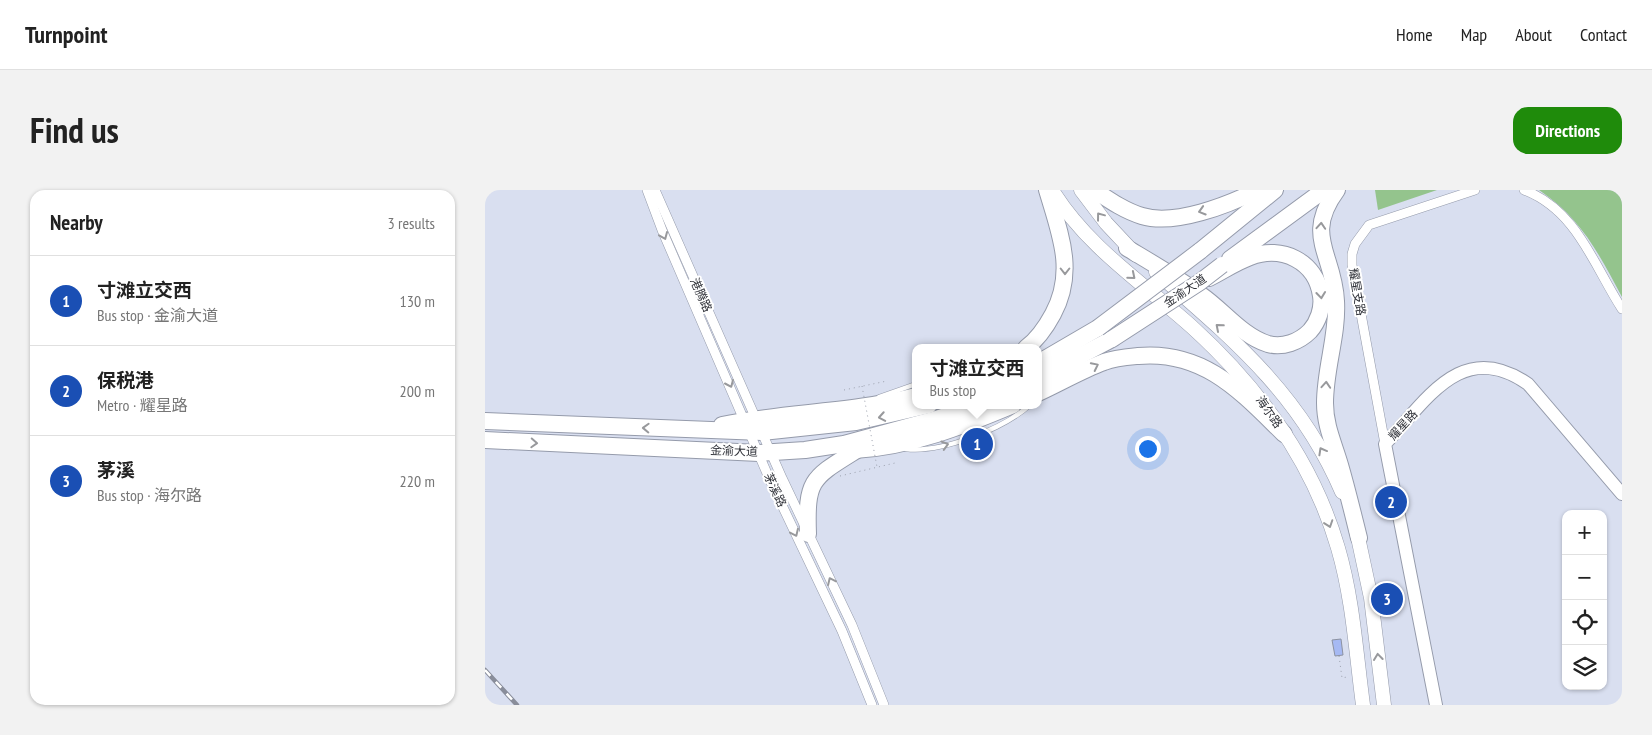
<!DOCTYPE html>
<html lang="en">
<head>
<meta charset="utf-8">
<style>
	:root { --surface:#fff; --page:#f2f2f2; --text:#222; --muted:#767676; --line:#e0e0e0; --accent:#1f8b0b }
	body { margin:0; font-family:"PT Sans Narrow","Noto Sans SC",sans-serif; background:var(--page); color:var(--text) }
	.controls { position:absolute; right:15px; bottom:15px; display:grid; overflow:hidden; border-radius:10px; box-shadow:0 1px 4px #0004 }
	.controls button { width:45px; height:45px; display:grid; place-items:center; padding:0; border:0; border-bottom:1px solid var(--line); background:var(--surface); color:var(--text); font:25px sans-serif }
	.you { position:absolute; left:662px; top:258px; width:18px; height:18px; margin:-12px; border:4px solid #fff; border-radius:50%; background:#1a73e8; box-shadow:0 0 0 8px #1a73e833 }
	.badge { display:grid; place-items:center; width:32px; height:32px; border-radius:50%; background:var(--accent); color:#fff; font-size:16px; font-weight:700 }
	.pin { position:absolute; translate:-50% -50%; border:2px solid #fff; box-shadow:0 1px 5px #0006 }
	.popup { position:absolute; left:427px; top:154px; width:130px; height:65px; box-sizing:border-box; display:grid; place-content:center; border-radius:10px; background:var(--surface); filter:drop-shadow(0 1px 4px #0005); font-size:16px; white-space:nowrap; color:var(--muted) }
	.popup b { font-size:19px; color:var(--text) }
	.popup::after { content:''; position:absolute; left:50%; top:100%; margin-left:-10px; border:10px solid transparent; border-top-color:var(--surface) }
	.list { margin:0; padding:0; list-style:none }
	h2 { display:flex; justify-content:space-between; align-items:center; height:65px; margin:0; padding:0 20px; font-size:21px }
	h2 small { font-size:16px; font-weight:400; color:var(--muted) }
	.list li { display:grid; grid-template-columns:32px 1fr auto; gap:15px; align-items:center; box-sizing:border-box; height:90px; padding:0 20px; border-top:1px solid var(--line) }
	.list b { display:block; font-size:19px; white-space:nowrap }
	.list p { margin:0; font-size:16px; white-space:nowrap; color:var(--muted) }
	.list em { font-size:16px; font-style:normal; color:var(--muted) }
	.icon { flex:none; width:28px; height:28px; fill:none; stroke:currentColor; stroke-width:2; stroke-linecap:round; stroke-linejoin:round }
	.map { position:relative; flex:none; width:1137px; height:515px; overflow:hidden; border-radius:15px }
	header { display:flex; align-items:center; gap:30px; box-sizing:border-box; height:70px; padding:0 25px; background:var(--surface); border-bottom:1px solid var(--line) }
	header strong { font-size:24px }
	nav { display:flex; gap:28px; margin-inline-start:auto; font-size:18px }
	.intro { display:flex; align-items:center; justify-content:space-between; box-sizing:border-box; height:120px; padding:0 30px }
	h1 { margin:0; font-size:35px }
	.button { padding:12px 22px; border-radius:15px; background:var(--accent); color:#fff; font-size:18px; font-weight:700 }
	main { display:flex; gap:30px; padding:0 30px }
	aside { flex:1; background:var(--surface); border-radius:15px; box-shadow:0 1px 4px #0004 }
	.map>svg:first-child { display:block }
	.green { fill:#94c48d }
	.building { fill:#a6b9f3; stroke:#8c92a1 }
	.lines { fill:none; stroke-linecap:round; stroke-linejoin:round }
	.lane-casing { stroke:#959bab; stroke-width:5.5 }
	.street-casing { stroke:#959bab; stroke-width:10 }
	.secondary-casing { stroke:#959bab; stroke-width:14 }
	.primary-casing { stroke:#959bab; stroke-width:15 }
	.highway-casing { stroke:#959bab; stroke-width:18 }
	.path { stroke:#9ba0ad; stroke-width:1; stroke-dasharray:1 4; stroke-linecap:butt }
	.lane { stroke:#fff; stroke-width:4.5 }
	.street { stroke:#fff; stroke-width:9 }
	.secondary { stroke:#fff; stroke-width:12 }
	.primary { stroke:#fff; stroke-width:14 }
	.highway { stroke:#fff; stroke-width:16 }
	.rail-casing { stroke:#898d9a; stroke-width:4.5 }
	.rail { stroke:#fff; stroke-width:2.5; stroke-dasharray:8; stroke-linecap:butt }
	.highway-bridge-casing { stroke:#959bab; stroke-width:18; stroke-linecap:butt }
	.path-bridge { stroke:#9ba0ad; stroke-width:1; stroke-dasharray:1 4; stroke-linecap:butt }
	.highway-bridge { stroke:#fff; stroke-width:16 }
	.oneway { stroke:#98999c }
	.labels { text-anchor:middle; stroke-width:4; stroke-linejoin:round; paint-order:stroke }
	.street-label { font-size:12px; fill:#31333a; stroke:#fff }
</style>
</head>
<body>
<header>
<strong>Turnpoint</strong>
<nav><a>Home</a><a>Map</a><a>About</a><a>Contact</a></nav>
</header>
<div class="intro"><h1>Find us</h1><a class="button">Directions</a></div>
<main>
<aside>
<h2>Nearby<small>3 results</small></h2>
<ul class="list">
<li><span class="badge" style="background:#1a4fb4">1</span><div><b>寸滩立交西</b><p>Bus stop · 金渝大道</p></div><em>130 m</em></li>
<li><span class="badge" style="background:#1a4fb4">2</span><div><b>保税港</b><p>Metro · 耀星路</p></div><em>200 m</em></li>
<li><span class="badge" style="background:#1a4fb4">3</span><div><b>茅溪</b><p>Bus stop · 海尔路</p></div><em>220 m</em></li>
</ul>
</aside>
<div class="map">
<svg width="1137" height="515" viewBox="0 0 1137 515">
	<rect width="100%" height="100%" fill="#d9dff0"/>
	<g class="green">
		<path d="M890 0H952L893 20Z"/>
		<path d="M1054 0H1134L1137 2V107C1114 64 1096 28 1054 0Z"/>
	</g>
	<path class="building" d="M856 449 858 465 850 466 847 450Z"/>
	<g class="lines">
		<g class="lane-casing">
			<g id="lane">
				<path d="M394 207 431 194"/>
				<path d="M421 259C457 263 518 239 545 215"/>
			</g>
		</g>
		<g class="street-casing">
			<g id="street">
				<path d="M162 0 177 40 284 288 357 441 387 515"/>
				<path d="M170 0 297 288 367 435 399 515"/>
				<path d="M1039 0C1092 20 1109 76 1137 119"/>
				<path d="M900 254 867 75V64L870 54 884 35 990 0"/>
			</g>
		</g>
		<g class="secondary-casing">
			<path id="secondary" d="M951 515 900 254C942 210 977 148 1043 194L1137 304"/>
		</g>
		<g class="primary-casing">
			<g id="primary">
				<path d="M567 0C602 57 658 93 707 137 774 198 827 269 853 358 868 409 871 463 878 515"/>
				<path d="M596 0 621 33 651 65"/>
				<path d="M671 82C749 150 815 204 857 302"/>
				<path d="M871 338 886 408 899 515"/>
			</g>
		</g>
		<g class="highway-casing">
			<g id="highway">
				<path d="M609 0C624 10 640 21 657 26 690 36 743 15 773 0"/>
				<path d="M852 0C818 46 849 64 851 111 853 145 840 178 840 213 840 236 849 254 855 275 862 299 868 324 874 348"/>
				<path d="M642 58C667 73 693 88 716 105 738 120 757 146 783 154 798 158 814 152 825 141 833 132 838 118 836 106 831 71 797 55 765 67 751 72 738 81 724 88"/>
				<path d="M715 61 790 0"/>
				<path d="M745 69 839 0"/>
				<path d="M541 158C553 149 561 137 568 124 591 81 575 44 562 0"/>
				<path d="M553 173 613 138"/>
				<path d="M553 188 627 149"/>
				<path d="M553 203C575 193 597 180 619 172 629 168 642 167 653 166 719 160 756 202 799 244"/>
				<path d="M0 231 277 242 371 232 444 215"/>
				<path d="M237 235C301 222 366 223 431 206"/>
				<path d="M0 250 274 263 320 260 359 254 448 230 493 215"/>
				<path d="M370 260C425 257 478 236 528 215"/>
				<path d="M323 344C321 289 327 288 372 260"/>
			</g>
		</g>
		<g class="path">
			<path d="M359 200 402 191"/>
			<path d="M355 286 410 273"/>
			<path d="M854 466 857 488 862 487"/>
		</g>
		<use href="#lane" class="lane"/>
		<use href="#street" class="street"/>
		<use href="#secondary" class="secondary"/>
		<use href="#primary" class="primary"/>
		<use href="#highway" class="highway"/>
		<g class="rail-casing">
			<path id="rail" d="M0 480 32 515"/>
		</g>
		<use href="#rail" class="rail"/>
		<g class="highway-bridge-casing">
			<g id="highway-bridge">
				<path d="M613 138 715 61"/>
				<path d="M627 149 715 92 737 75"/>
			</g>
		</g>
		<path class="path-bridge" d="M377 196 392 277"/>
		<use href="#highway-bridge" class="highway-bridge"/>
	</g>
	<defs><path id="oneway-chevron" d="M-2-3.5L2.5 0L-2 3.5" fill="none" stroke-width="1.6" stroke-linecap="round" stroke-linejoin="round" transform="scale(1.25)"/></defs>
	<g class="oneway">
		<use href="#oneway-chevron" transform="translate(717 21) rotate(163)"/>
		<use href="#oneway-chevron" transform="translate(615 26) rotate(-127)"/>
		<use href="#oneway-chevron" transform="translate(836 36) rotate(-86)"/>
		<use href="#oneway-chevron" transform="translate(179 46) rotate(67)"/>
		<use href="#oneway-chevron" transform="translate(580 81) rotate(90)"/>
		<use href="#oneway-chevron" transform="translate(647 86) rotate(40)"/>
		<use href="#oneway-chevron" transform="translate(836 105) rotate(84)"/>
		<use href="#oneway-chevron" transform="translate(734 137) rotate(-139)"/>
		<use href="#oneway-chevron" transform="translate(610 176) rotate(-26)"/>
		<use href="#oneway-chevron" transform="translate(245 194) rotate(66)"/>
		<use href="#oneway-chevron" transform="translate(841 195) rotate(-86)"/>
		<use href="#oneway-chevron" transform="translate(397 227) rotate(170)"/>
		<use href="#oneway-chevron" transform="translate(161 238) rotate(-178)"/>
		<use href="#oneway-chevron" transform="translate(49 253) rotate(3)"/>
		<use href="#oneway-chevron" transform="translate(460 255) rotate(-16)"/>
		<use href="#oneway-chevron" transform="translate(837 261) rotate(-119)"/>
		<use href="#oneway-chevron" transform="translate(844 334) rotate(71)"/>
		<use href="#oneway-chevron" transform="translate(310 343) rotate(65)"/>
		<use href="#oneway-chevron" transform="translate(346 391) rotate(-115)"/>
		<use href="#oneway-chevron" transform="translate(893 467) rotate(-97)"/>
	</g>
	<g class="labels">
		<g class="street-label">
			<text transform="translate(700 101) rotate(-34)" y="4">金渝大道</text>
			<text transform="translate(872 102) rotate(80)" y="4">耀星支路</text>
			<text transform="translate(216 105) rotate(66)" y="4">港腾路</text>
			<text transform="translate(784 222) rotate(55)" y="4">海尔路</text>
			<text transform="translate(918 235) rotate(-47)" y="4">耀星路</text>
			<text transform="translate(249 261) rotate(2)" y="4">金渝大道</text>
			<text transform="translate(290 300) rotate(65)" y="4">茅溪路</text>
		</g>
	</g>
</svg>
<div class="controls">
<button>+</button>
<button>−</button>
<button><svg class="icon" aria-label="locate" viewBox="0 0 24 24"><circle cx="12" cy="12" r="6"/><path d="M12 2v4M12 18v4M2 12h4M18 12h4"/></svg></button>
<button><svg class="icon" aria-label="layers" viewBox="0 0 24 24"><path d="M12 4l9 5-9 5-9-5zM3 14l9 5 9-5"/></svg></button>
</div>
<div class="you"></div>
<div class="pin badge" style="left:492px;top:254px;background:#1a4fb4">1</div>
<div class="popup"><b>寸滩立交西</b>Bus stop</div>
<div class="pin badge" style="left:906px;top:312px;background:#1a4fb4">2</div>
<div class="pin badge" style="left:902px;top:409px;background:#1a4fb4">3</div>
</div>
</main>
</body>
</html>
